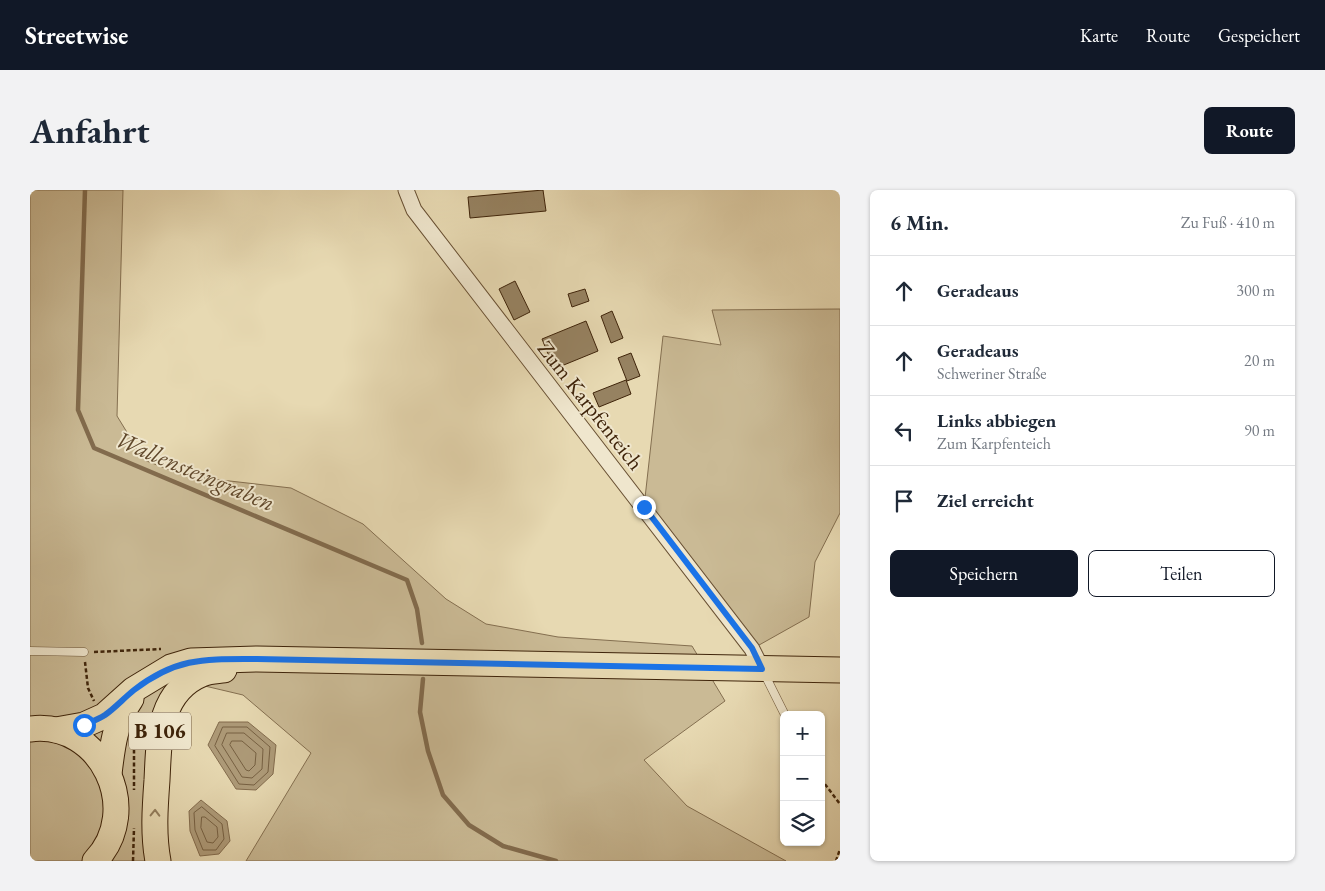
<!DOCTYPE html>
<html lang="de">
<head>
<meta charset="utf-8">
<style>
	:root { --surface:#fff; --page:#f2f2f3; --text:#1f2937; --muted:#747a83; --line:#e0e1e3; --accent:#111827 }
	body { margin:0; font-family:"EB Garamond",serif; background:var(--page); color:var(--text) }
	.controls { position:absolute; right:15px; bottom:15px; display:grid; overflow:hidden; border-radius:8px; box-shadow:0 1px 4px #0004 }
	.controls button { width:45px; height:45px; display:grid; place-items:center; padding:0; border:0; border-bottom:1px solid var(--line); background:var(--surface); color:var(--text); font:25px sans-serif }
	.stop { position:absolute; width:15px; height:15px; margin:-11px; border:4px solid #1a73e8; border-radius:50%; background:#fff }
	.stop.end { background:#1a73e8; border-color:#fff; box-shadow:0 1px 5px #0008 }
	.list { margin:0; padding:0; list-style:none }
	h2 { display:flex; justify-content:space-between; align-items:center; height:65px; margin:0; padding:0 20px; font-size:21px }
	h2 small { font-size:16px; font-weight:400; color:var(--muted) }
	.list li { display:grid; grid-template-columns:32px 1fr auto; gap:15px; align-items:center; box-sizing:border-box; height:70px; padding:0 20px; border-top:1px solid var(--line) }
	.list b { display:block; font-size:19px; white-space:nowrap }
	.list p { margin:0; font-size:16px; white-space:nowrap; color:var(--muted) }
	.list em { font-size:16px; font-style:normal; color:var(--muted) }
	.actions { display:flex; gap:10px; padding:15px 20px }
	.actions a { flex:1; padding:11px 0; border:1px solid var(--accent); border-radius:8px; text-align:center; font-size:18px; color:var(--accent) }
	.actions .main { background:var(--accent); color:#fff }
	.icon { flex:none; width:28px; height:28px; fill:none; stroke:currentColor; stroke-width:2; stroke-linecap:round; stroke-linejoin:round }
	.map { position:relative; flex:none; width:810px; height:671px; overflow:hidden; border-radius:8px }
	header { display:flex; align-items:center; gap:30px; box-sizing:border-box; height:70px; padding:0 25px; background:var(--accent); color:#fff }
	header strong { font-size:24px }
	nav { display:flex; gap:28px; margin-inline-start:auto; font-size:18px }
	.intro { display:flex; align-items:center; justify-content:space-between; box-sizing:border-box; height:120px; padding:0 30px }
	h1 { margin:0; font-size:35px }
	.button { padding:12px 22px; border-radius:8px; background:var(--accent); color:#fff; font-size:18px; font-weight:700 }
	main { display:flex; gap:30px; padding:0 30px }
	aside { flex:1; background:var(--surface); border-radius:8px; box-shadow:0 1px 4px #0004 }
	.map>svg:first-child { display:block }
	.green { fill:#caba95; stroke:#846f50 }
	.water { fill:#ae9b79; stroke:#826b4d }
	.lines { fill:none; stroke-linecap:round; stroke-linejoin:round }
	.shore { stroke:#766042; stroke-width:1 }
	.stream { stroke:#826b4d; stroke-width:4.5 }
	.building { fill:#968261; stroke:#3f240a }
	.service-casing { stroke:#695134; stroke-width:9 }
	.minor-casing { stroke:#695134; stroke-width:17 }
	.primary-casing { stroke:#3f240a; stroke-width:27 }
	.path { stroke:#3f240a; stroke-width:2.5; stroke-dasharray:4 2.5; stroke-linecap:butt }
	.service { stroke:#efe6cd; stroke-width:8 }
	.minor { stroke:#efe6cd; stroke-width:15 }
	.primary { stroke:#e7d9b2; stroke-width:25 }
	.oneway { stroke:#937e5e }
	.route { stroke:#1a73e8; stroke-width:6 }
	.labels { text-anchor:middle; stroke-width:4; stroke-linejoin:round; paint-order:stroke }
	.shield { fill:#efe6cd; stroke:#745e44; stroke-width:1 }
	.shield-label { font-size:21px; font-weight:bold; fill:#3f240a }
	.street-label { font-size:22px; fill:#3f240a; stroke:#efe6cd }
	.water-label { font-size:24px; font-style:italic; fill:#60482b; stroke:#efe6cd }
</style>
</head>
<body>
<header>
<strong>Streetwise</strong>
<nav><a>Karte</a><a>Route</a><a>Gespeichert</a></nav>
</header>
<div class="intro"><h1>Anfahrt</h1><a class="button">Route</a></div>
<main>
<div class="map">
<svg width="810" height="671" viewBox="0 0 810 671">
	<rect width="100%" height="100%" fill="#e7d9b2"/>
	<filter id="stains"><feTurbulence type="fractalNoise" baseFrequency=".004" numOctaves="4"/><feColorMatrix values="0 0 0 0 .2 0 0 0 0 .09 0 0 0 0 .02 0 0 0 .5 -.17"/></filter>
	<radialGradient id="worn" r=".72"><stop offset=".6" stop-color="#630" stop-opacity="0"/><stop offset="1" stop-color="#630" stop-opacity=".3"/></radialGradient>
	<g class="green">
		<path d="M0 0H93L87 226 114 270 156 286 261 298 333 334 416 409 456 434 528 447 662 456 695 511 614 570 657 616 756 671H216L281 563 213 505 158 492 144 507 128 671H0Z"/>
		<path d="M810 119V323L785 372 779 427 722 459 614 317 633 146 691 155 682 120Z"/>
	</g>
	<g class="water">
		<path d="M189 532H218L246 555 243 584 226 600 206 599 178 555Z"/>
		<path d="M171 610 197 631 200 651 189 664 170 666 160 641 159 621Z"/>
	</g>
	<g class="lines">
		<g class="shore">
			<path d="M193 537H217L240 557 238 582 224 595 209 594 185 556Z"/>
			<path d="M197 543H214L233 559 232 579 222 588 212 587 192 555Z"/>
			<path d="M202 551H212L226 563 225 575 219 581 216 580 200 555Z"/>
			<path d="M172 617 192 634 194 649 186 660H173L165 640 164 623Z"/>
			<path d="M172 627H175L187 637 188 647 183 653 177 652 171 638Z"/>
		</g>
		<g class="stream">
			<path d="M55 0 48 220 64 258 377 390 387 419 392 453"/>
			<path d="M393 489 390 522 398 561 413 605 439 635 473 656 526 671"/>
		</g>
	</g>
	<g class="building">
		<path d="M513 0 516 21 440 28 438 7Z"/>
		<path d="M485 91 500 122 484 130 469 99Z"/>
		<path d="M555 99 559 111 542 117 538 104Z"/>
		<path d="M582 121 593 148 581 153 571 126Z"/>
		<path d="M556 131 568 161 524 179 512 149Z"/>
		<path d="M601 163 610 186 597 191 588 168Z"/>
		<path d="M596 190 601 204 569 217 563 203Z"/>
	</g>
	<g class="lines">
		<g class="service-casing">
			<g id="service">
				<path d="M0 461 54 462"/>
				<path d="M734 483 755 525"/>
			</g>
		</g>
		<g class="minor-casing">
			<path id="minor" d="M376 0 384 20 722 459 732 479"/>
		</g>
		<g class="primary-casing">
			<g id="primary">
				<path d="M0 539C71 530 114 620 65 671"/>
				<path d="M26 540 54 535 74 526 103 500 141 477 161 471 227 469 810 480"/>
				<path d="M79 584C82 558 85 531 101 509"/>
				<path d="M128 671C123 644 125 617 127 590 129 551 128 502 172 484 179 481 187 481 194 480"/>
			</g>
		</g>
		<g class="path">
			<path d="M64 462 131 459"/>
			<path d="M55 472 58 498 64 511"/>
			<path d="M104 553V600"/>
			<path d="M791 589 810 614"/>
			<path d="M103 671 104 638"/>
			<path d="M806 671 810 659"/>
		</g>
		<use href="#service" class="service"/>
		<use href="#minor" class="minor"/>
		<use href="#primary" class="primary"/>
	</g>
	<defs><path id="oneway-chevron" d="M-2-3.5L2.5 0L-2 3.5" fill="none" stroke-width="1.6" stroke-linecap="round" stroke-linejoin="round" transform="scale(1.25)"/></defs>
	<use class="oneway" href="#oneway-chevron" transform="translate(125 623) rotate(-89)"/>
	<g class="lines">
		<path class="route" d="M54 535C61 532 69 529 75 525 85 518 94 508 104 500 147 467 175 469 227 469L732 479 722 458 614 317"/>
	</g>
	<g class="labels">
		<rect class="shield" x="99" y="522.5" width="62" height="37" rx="4"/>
		<g class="shield-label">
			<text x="130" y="548">B 106</text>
		</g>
		<g class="street-label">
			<text transform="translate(561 215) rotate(52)" y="8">Zum Karpfenteich</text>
		</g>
		<g class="water-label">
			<text transform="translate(165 281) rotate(23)" y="8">Wallensteingraben</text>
		</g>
	</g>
	<rect width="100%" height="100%" filter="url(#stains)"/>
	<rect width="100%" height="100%" fill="url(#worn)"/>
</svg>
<div class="controls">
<button>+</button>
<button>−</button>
<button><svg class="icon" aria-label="layers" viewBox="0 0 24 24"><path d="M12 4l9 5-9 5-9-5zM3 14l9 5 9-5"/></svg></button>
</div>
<div class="stop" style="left:54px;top:535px"></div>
<div class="stop end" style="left:614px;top:317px"></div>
</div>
<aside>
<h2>6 Min.<small>Zu Fuß · 410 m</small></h2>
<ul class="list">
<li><svg class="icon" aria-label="ahead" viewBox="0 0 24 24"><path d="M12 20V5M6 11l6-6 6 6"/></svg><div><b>Geradeaus</b></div><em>300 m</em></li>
<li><svg class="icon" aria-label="ahead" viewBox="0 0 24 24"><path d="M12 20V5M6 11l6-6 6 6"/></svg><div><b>Geradeaus</b><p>Schweriner Straße</p></div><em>20 m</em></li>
<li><svg class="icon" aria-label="left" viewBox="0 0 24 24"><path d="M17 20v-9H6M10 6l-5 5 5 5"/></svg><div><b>Links abbiegen</b><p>Zum Karpfenteich</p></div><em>90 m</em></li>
<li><svg class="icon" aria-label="arrive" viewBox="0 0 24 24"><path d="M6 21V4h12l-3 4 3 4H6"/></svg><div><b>Ziel erreicht</b></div></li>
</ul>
<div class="actions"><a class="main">Speichern</a><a>Teilen</a></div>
</aside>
</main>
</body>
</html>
